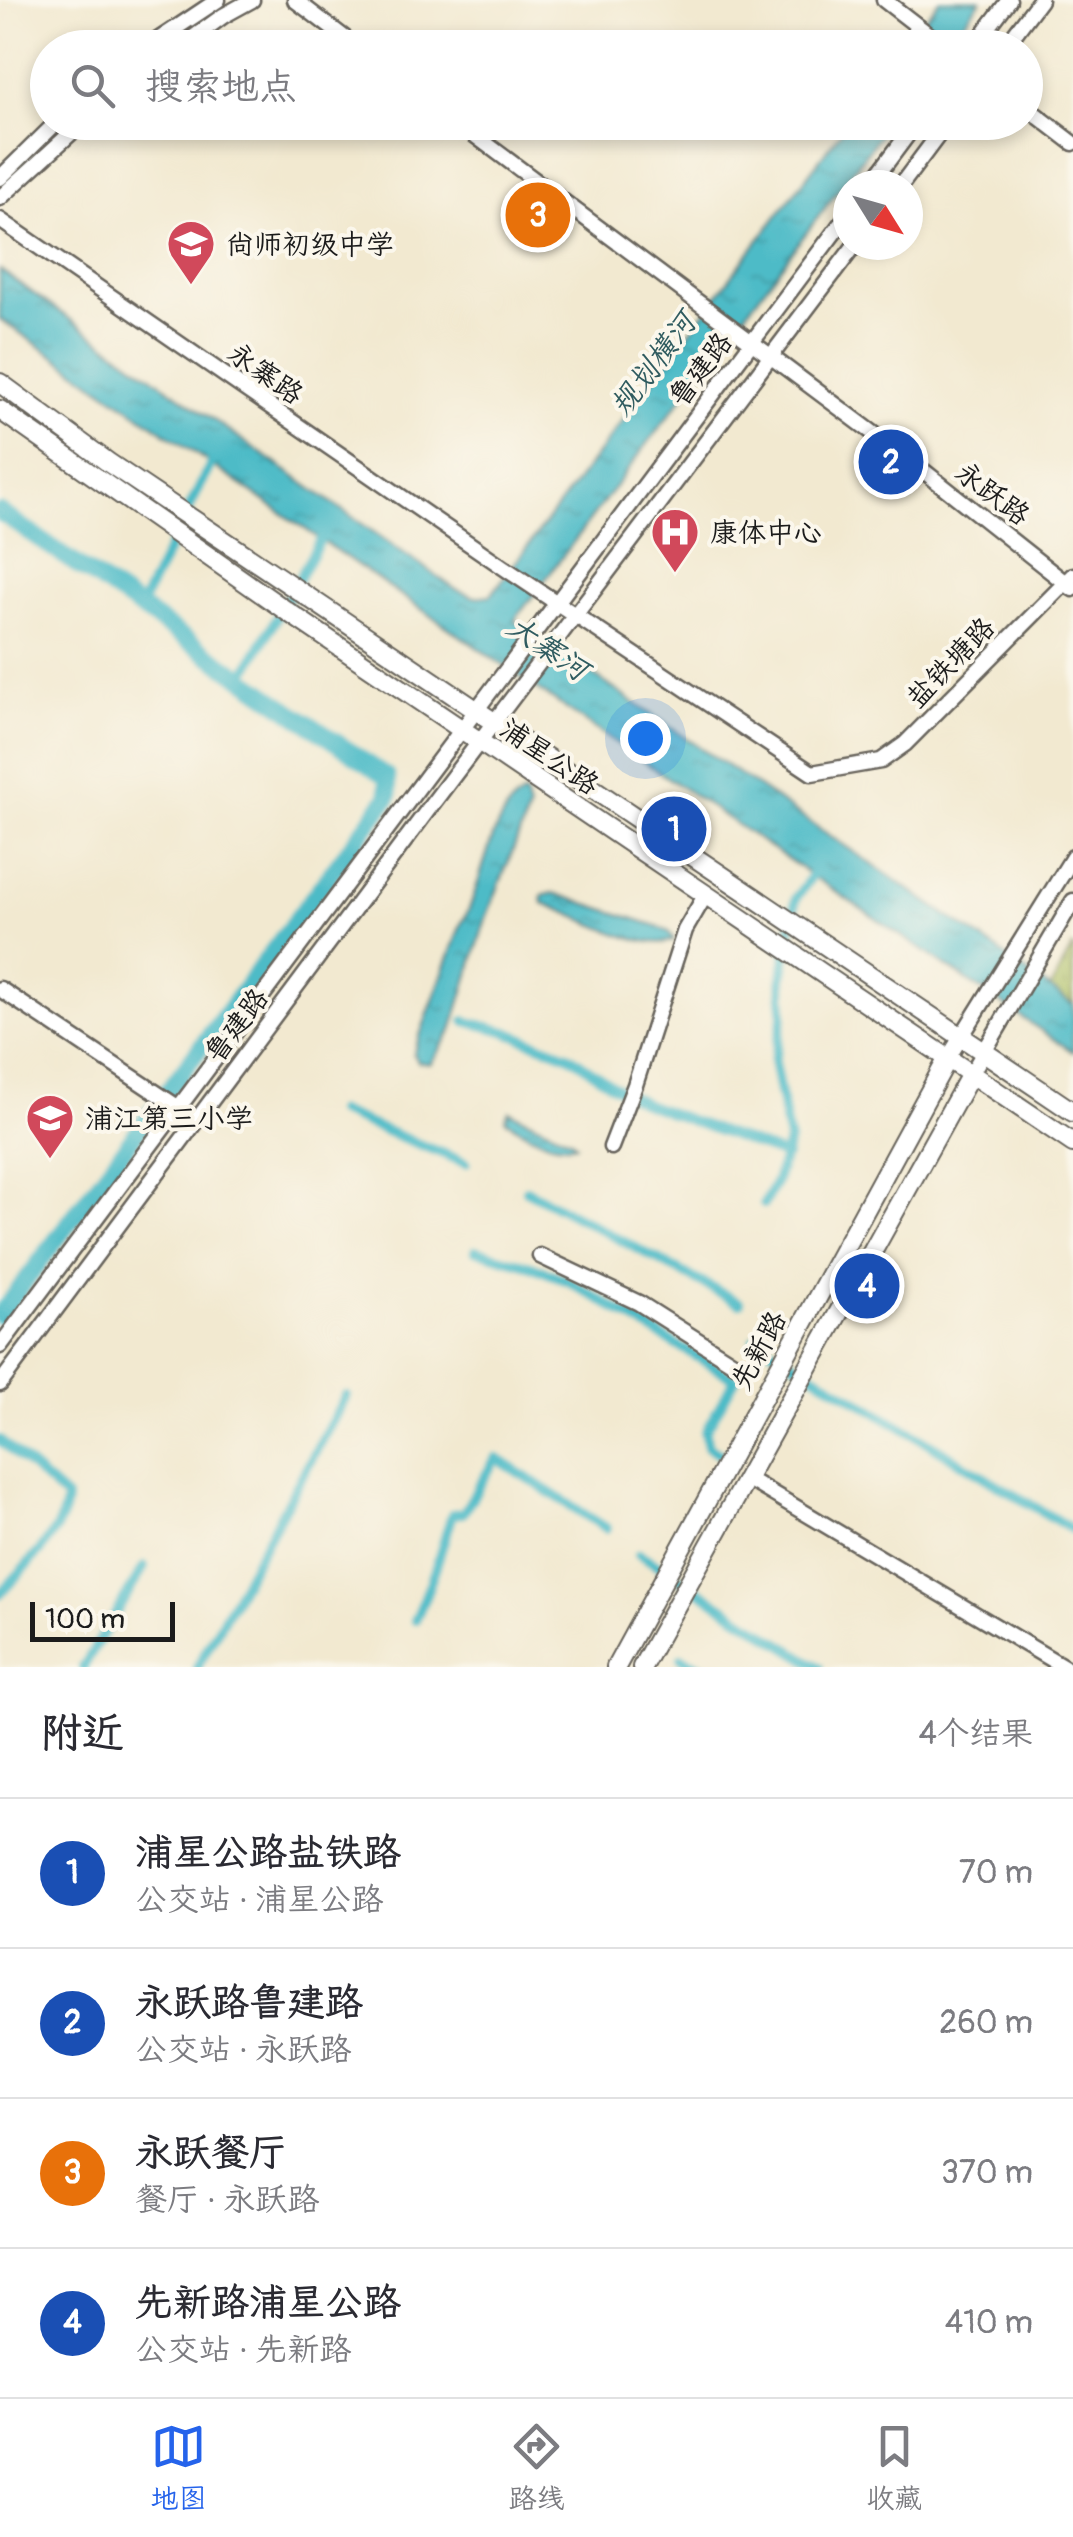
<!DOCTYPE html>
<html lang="zh">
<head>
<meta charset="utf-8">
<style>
	:root { --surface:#fff; --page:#f7f7f7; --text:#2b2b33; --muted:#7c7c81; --line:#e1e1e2; --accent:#2563eb }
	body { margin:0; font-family:Pangolin,"LXGW WenKai TC",sans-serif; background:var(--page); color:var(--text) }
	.compass { position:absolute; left:833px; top:170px; width:90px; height:90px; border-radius:50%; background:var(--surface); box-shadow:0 5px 15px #0003; rotate:127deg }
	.scale { position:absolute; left:30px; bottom:25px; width:145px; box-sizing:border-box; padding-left:10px; border:5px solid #1c1c1c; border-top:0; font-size:28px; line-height:35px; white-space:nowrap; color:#1c1c1c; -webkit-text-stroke:8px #fbf7ec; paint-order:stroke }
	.you { position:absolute; left:645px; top:738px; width:35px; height:35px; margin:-25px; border:8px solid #fff; border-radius:50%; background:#1a73e8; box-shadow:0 0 0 15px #1a73e833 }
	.badge { display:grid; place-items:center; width:65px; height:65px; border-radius:50%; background:var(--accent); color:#fff; font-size:32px; font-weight:700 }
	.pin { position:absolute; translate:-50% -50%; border:5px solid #fff; box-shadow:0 2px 10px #0006 }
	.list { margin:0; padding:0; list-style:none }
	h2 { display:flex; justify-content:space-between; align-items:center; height:130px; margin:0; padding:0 40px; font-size:42px }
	h2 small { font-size:32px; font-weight:400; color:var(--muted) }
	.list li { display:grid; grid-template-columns:65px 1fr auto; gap:30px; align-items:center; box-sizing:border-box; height:150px; padding:0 40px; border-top:2px solid var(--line) }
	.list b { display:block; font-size:38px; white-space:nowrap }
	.list p { margin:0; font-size:32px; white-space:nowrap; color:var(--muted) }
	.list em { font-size:32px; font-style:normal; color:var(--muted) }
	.icon { flex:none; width:55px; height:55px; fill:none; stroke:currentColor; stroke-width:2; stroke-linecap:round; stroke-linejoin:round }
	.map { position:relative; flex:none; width:1073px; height:1667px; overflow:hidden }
	.search { position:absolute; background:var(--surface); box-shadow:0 5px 15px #0003; left:30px; right:30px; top:30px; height:110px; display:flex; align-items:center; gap:25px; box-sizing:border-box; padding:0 35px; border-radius:55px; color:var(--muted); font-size:38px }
	.sheet { height:730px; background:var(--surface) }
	nav { display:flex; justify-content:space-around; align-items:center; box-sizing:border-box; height:140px; border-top:2px solid var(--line); background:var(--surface); font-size:28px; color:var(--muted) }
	nav a { display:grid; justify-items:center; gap:5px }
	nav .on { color:var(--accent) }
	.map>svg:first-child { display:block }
	.grass { fill:url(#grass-dots); stroke:#646c3e; stroke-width:2.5 }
	.water { fill:url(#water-ripples); stroke:#356c72; stroke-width:2.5 }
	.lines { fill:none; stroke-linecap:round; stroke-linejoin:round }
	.canal { stroke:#4ebbc7; stroke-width:10 }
	.river { stroke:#4ebbc7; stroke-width:18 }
	.minor-casing { stroke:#67645b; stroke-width:19 }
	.major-casing { stroke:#67645b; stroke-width:22 }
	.minor { stroke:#fff; stroke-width:14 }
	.major { stroke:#fff; stroke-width:18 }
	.labels { text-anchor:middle; stroke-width:8; stroke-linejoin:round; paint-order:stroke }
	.poi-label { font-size:28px; fill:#1c1c1c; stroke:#fbf7ec; text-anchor:start }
	.street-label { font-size:28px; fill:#1c1c1c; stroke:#fbf7ec }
	.water-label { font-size:30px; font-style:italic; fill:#305c60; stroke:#fbf7ec }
</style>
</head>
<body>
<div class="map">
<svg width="1073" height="1667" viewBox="0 0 1073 1667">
	<defs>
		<pattern id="grass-dots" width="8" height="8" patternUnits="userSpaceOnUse" patternTransform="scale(2.5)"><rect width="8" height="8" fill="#abbd60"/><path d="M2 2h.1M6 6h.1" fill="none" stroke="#93a253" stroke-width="1.8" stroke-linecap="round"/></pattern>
		<pattern id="water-ripples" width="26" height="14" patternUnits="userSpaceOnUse" patternTransform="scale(2.5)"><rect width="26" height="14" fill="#4ebbc7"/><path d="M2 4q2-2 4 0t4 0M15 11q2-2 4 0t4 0" fill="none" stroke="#44a0aa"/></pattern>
	</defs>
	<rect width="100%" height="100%" fill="#fbf7ec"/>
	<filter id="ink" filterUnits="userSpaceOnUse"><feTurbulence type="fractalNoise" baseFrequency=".01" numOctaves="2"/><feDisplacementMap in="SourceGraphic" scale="20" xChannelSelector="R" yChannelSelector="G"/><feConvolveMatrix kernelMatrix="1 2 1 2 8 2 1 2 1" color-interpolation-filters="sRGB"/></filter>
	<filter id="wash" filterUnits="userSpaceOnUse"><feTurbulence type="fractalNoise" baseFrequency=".0048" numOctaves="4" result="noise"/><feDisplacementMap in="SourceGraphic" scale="40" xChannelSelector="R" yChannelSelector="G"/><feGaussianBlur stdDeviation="2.25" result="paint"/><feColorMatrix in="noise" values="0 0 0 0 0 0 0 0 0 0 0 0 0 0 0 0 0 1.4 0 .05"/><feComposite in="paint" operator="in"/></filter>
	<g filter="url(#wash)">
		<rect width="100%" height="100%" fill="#f2e9d0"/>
		<path class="grass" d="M1073 946V1005L1050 989Z"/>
		<g class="water">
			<path d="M939 0H981L946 47 903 48Z"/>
			<path d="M847 123H889L514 621 982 939 1073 1005V1052L616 743 0 319V270L455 589 474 597 491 595Z"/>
			<path d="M525 794 529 810 486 918 452 1031 430 1064 418 1062 413 1054 461 924C483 891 488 810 525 794Z"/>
			<path d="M553 893 657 926 669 932 674 940C642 953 575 914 543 903L542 896Z"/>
			<path d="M509 1111 571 1139 576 1144C554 1149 523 1133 505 1119Z"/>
		</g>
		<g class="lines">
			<g class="canal">
				<path d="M185 517 215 456"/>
				<path d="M140 607 177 532"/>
				<path d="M243 677 326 530"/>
				<path d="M465 1021 504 1031 570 1056 613 1086 646 1104 786 1156"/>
				<path d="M338 1112 466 1163"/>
				<path d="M526 1190 740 1303"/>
				<path d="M764 1204 776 1181 789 1141 774 1061 783 1016 782 978 796 898 818 867"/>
				<path d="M475 1250 531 1266 568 1281 735 1379 705 1432 708 1447 719 1453"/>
				<path d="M755 1339 1073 1530"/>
				<path d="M0 1440 66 1498C67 1529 21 1571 0 1594"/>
				<path d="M639 1554C701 1590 758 1631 819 1667"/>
				<path d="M415 1620C431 1586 441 1550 452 1514L463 1513 496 1458 606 1528"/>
				<path d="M682 1658 702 1667"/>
				<path d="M83 1667 144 1567"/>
				<path d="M197 1667 346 1396"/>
			</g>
			<path class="river" d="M0 512 387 777 389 796 0 1315"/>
		</g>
	</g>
	<g filter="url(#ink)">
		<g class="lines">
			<g class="minor-casing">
				<g id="minor">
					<path d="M295 0 358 48"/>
					<path d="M884 0 946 48"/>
					<path d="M146 48 218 0"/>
					<path d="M179 48 223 16 252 0"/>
					<path d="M973 48 1009 0"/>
					<path d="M1004 48 1040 0"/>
					<path d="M1026 107 1073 143"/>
					<path d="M457 122 920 468 1073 589"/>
					<path d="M0 178 57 122"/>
					<path d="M870 185 917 122"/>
					<path d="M901 185 948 122"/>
					<path d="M0 198 83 122"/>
					<path d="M0 220 503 567 812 773 881 761 905 744 1073 575"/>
					<path d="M0 989 197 1120"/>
					<path d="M948 1058 1073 857"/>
					<path d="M971 1074 1073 901"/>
					<path d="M611 1147 635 1085 685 930 706 894"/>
					<path d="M540 1256 639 1303 735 1364"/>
					<path d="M0 1346 848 214"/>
					<path d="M0 1384 433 803 855 245"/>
					<path d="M748 1479 1064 1667"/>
				</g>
			</g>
			<g class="major-casing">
				<g id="major">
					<path d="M0 383 109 463 1073 1112"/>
					<path d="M0 410 288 612 1073 1143"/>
					<path d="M616 1667 948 1058"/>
					<path d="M642 1667 971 1074"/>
				</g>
			</g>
			<use href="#minor" class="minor"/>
			<use href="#major" class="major"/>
		</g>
	</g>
	<defs>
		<g id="school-pin" transform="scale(2.5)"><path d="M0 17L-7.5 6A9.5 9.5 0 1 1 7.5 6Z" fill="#d1495b" stroke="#fbf7ec"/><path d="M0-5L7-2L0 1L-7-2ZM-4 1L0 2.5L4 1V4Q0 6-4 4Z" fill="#fff"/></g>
		<g id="hospital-pin" transform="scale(2.5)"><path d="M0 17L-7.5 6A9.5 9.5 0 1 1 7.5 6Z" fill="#d1495b" stroke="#fbf7ec"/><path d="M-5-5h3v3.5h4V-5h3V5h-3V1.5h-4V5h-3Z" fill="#fff"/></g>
	</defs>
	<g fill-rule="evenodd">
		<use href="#school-pin" x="191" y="244"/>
		<use href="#hospital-pin" x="675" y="532"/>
		<use href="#school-pin" x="50" y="1118"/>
	</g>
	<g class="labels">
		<g class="poi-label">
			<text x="226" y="254">尚师初级中学</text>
			<text x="710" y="542">康体中心</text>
			<text x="85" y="1128">浦江第三小学</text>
		</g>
		<g class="street-label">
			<text transform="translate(700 369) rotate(-53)" y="10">鲁建路</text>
			<text transform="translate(266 373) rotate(35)" y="10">永寨路</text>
			<text transform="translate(993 493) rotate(37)" y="10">永跃路</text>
			<text transform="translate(950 662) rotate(-46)" y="10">盐铁塘路</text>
			<text transform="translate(550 756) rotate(34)" y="10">浦星公路</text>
			<text transform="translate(236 1025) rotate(-53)" y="10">鲁建路</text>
			<text transform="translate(758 1350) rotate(-62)" y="10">先新路</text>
		</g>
		<g class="water-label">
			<text transform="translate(653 364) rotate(-53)" y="10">规划横河</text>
			<text transform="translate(548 648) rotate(34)" y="10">大寨河</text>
		</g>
	</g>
</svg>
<svg class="compass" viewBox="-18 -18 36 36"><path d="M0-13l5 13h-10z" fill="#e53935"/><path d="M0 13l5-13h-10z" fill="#7c7c81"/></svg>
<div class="scale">100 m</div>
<div class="you"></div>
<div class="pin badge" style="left:674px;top:829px;background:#1a4fb4">1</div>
<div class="pin badge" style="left:891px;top:462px;background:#1a4fb4">2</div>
<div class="pin badge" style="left:538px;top:215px;background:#e8710a">3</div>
<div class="pin badge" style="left:867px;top:1286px;background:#1a4fb4">4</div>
<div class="search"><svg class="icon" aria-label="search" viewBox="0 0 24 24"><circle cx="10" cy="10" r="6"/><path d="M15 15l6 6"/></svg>搜索地点</div>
</div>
<section class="sheet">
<h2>附近<small>4个结果</small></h2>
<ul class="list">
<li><span class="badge" style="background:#1a4fb4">1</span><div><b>浦星公路盐铁路</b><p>公交站 · 浦星公路</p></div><em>70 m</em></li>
<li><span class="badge" style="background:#1a4fb4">2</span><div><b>永跃路鲁建路</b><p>公交站 · 永跃路</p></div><em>260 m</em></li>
<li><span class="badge" style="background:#e8710a">3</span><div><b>永跃餐厅</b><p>餐厅 · 永跃路</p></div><em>370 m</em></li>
<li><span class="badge" style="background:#1a4fb4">4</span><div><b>先新路浦星公路</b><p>公交站 · 先新路</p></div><em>410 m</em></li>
</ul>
</section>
<nav>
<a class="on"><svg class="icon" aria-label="map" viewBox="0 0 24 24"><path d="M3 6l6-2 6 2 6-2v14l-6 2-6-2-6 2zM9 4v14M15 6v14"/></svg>地图</a>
<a><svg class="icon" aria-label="directions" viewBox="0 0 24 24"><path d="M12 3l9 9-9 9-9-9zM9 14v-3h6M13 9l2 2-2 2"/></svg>路线</a>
<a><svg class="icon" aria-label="saved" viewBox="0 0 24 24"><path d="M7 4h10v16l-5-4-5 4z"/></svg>收藏</a>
</nav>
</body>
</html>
